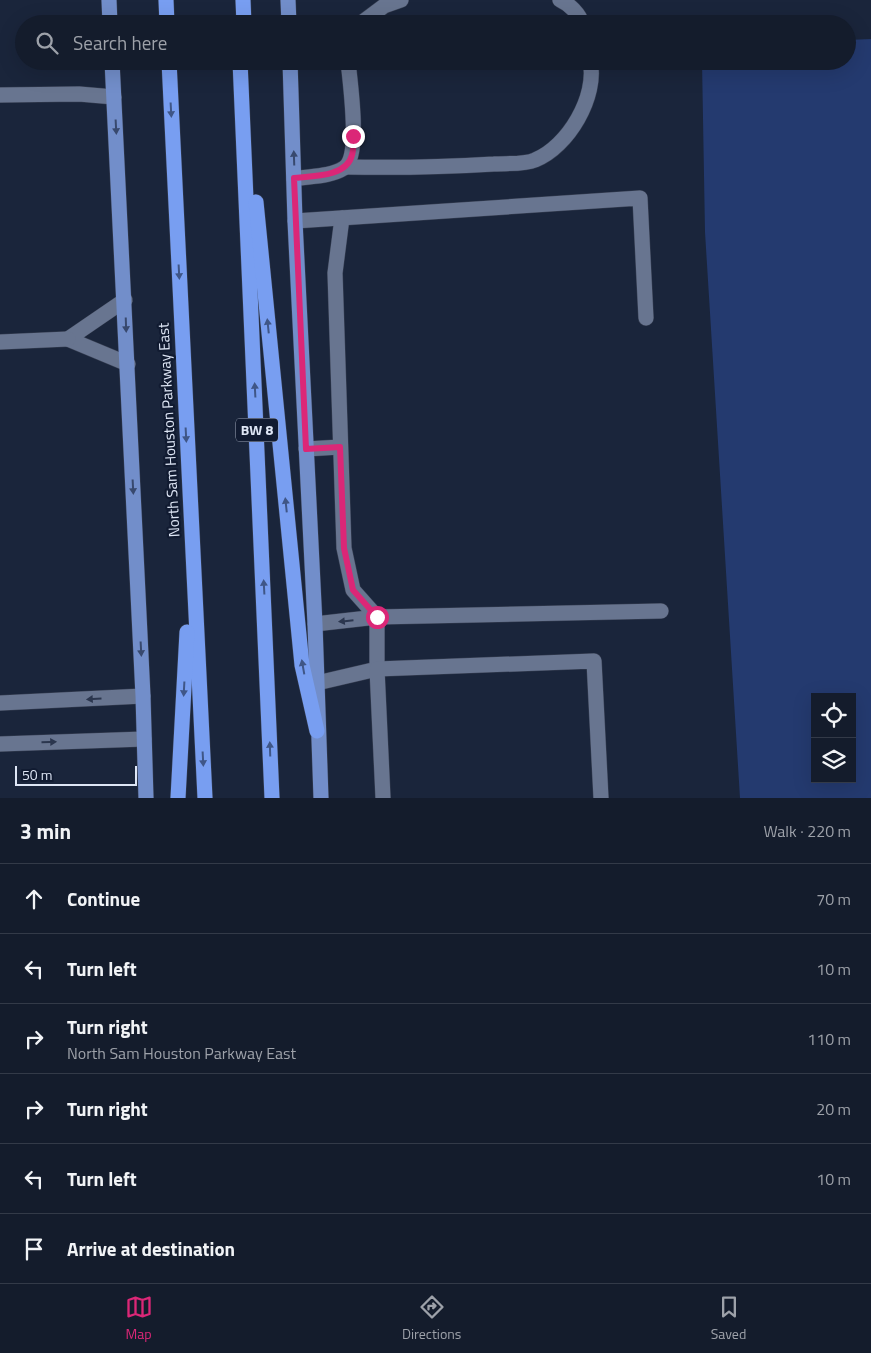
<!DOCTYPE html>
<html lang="en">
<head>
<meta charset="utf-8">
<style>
	:root { --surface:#141c2c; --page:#1d2534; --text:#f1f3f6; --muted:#9da1a9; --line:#333a48; --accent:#db2777 }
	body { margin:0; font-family:"Titillium Web",sans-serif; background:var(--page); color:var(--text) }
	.controls { position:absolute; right:15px; bottom:15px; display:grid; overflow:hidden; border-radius:0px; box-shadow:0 5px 20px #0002 }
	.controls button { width:45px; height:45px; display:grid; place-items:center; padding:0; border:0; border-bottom:1px solid var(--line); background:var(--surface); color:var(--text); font:25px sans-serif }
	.scale { position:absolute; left:15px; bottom:12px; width:122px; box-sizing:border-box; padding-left:5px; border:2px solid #dee6f5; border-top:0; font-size:14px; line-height:18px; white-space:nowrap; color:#dee6f5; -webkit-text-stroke:4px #111b31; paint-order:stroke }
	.stop { position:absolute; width:15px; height:15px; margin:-11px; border:4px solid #db2777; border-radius:50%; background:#fff }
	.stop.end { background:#db2777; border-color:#fff; box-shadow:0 1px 5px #0008 }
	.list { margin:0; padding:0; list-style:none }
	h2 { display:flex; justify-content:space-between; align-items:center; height:65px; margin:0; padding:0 20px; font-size:21px }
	h2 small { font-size:16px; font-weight:400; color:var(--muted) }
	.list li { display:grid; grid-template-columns:32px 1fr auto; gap:15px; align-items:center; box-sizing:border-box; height:70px; padding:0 20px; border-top:1px solid var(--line) }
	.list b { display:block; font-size:19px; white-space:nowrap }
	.list p { margin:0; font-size:16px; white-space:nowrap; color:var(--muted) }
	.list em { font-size:16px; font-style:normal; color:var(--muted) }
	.icon { flex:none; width:28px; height:28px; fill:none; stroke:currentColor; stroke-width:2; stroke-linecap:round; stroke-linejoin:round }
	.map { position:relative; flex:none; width:871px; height:798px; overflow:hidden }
	.search { position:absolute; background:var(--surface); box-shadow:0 5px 20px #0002; left:15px; right:15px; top:15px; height:55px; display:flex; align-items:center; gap:12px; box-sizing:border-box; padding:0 18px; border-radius:28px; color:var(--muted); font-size:19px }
	.sheet { height:485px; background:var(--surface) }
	nav { display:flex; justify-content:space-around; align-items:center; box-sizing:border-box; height:70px; border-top:1px solid var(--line); background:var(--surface); font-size:14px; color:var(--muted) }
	nav a { display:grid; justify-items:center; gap:2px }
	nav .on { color:var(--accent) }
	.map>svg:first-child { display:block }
	.green { fill:#243a6f; fill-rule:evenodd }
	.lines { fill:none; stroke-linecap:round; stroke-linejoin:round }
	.minor-casing { stroke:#394154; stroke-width:16 }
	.major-casing { stroke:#394154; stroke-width:16 }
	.highway-casing { stroke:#394154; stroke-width:16 }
	.minor { stroke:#687590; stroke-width:15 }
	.major { stroke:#728eca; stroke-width:15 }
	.highway { stroke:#789ef1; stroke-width:15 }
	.oneway { fill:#3f5687 }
	.oneway2 { fill:#38496e }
	.oneway3 { fill:#2b364e }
	.route { stroke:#db2777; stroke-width:6 }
	.labels { text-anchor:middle; stroke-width:4.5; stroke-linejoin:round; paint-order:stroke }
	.shield { fill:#111b31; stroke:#a0a9ba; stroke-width:1 }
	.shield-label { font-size:14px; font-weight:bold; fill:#dee6f5 }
	.street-label { font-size:15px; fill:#dee6f5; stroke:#111b31 }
</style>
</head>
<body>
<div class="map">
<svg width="871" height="798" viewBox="0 0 871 798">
	<rect width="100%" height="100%" fill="#1a253b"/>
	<path class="green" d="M871 39V798H740L705 232 702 61H847V40ZM815 697H852V779H815Z"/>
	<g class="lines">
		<g class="minor-casing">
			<g id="minor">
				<path d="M560 0C569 4 580 14 582 24"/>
				<path d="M360 24 384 6 401 0"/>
				<path d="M0 95 79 94 114 97"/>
				<path d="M346 167C395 168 444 167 494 164 506 163 524 165 535 160 568 147 598 96 590 61"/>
				<path d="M294 179C310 176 330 177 344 168 361 157 350 82 348 61"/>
				<path d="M295 221 640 198 646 318"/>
				<path d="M125 300 68 339 128 364"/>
				<path d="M0 342 68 339"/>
				<path d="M306 449 340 447"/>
				<path d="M315 624 377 617 661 611"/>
				<path d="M317 683 377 669V617L353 590 344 548 335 273 342 218"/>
				<path d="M0 703 143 696"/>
				<path d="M0 744 144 739"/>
				<path d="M383 798 377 669 594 661 601 798"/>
			</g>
		</g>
		<g class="major-casing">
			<g id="major">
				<path d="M109 0 110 24"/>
				<path d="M288 0 289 24"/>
				<path d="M112 61 143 696 146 798"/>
				<path d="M290 61 295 221 315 624 321 798"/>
			</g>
		</g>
		<g class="highway-casing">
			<g id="highway">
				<path d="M166 0 167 24"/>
				<path d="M243 0 244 24"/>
				<path d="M169 61 205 798"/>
				<path d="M240 61 272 798"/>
				<path d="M256 202 302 665 317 731"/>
				<path d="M178 798 187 632"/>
			</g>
		</g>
		<use href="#minor" class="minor"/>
		<use href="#major" class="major"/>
		<use href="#highway" class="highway"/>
	</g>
	<defs><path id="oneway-solid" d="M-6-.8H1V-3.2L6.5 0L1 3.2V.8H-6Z" transform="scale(1.25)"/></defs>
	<g class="oneway">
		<use href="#oneway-solid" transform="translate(171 110) rotate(87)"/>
		<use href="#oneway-solid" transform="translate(179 272) rotate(87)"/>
		<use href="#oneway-solid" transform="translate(268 326) rotate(-96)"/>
		<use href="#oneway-solid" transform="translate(255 390) rotate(-93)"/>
		<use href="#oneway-solid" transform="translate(186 435) rotate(87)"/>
		<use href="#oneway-solid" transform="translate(286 505) rotate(-96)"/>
		<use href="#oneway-solid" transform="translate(264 587) rotate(-93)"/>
		<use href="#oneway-solid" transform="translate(303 667) rotate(-100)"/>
		<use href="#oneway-solid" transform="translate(184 689) rotate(93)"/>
		<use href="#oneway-solid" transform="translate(270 749) rotate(-92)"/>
		<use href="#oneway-solid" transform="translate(203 759) rotate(87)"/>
	</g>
	<g class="oneway2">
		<use href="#oneway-solid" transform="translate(116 127) rotate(87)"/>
		<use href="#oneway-solid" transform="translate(294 158) rotate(-92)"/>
		<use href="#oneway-solid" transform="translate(126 325) rotate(88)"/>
		<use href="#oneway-solid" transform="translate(133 487) rotate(87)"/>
		<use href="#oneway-solid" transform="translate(141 649) rotate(87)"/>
	</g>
	<g class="oneway3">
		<use href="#oneway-solid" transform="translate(346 621) rotate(174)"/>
		<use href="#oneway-solid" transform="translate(94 699) rotate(177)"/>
		<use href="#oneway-solid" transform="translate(49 742) rotate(-2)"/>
	</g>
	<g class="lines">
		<path class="route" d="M353 136C353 142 354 149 352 155 347 177 312 176 294 178L306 449 340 447 344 548 353 590 377 617"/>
	</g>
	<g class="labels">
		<rect class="shield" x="236" y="418.5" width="42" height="23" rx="4"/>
		<g class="shield-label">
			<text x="257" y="435">BW 8</text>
		</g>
		<g class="street-label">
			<text transform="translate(169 430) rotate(-93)" y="5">North Sam Houston Parkway East</text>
		</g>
	</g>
</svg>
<div class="controls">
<button><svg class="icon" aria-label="locate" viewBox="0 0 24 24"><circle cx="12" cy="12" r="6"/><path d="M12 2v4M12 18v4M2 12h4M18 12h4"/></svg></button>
<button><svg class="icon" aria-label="layers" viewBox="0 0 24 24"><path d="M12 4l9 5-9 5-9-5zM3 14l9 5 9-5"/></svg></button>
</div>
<div class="scale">50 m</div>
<div class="stop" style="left:377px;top:617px"></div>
<div class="stop end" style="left:353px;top:136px"></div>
<div class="search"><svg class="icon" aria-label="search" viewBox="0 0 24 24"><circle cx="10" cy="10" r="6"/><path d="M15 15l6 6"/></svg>Search here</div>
</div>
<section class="sheet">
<h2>3 min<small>Walk · 220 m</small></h2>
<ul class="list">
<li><svg class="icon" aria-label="ahead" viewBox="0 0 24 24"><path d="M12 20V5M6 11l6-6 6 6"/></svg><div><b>Continue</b></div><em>70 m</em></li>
<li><svg class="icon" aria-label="left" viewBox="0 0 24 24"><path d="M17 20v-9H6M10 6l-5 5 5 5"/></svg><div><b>Turn left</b></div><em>10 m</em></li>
<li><svg class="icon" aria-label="right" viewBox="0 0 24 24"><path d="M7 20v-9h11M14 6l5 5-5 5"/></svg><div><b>Turn right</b><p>North Sam Houston Parkway East</p></div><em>110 m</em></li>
<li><svg class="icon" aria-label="right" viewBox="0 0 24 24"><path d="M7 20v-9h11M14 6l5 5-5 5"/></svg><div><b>Turn right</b></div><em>20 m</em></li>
<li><svg class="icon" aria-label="left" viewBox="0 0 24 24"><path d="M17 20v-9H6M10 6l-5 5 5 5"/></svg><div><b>Turn left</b></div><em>10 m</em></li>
<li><svg class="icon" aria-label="arrive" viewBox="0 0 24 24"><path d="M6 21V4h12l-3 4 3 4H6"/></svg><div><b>Arrive at destination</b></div></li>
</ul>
</section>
<nav>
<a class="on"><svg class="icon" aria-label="map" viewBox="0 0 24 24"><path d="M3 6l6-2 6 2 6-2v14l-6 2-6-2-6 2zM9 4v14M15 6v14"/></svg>Map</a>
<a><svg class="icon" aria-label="directions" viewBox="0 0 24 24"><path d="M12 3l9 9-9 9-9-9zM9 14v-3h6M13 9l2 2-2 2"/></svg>Directions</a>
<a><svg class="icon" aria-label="saved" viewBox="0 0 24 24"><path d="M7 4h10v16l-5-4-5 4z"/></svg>Saved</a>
</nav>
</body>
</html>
